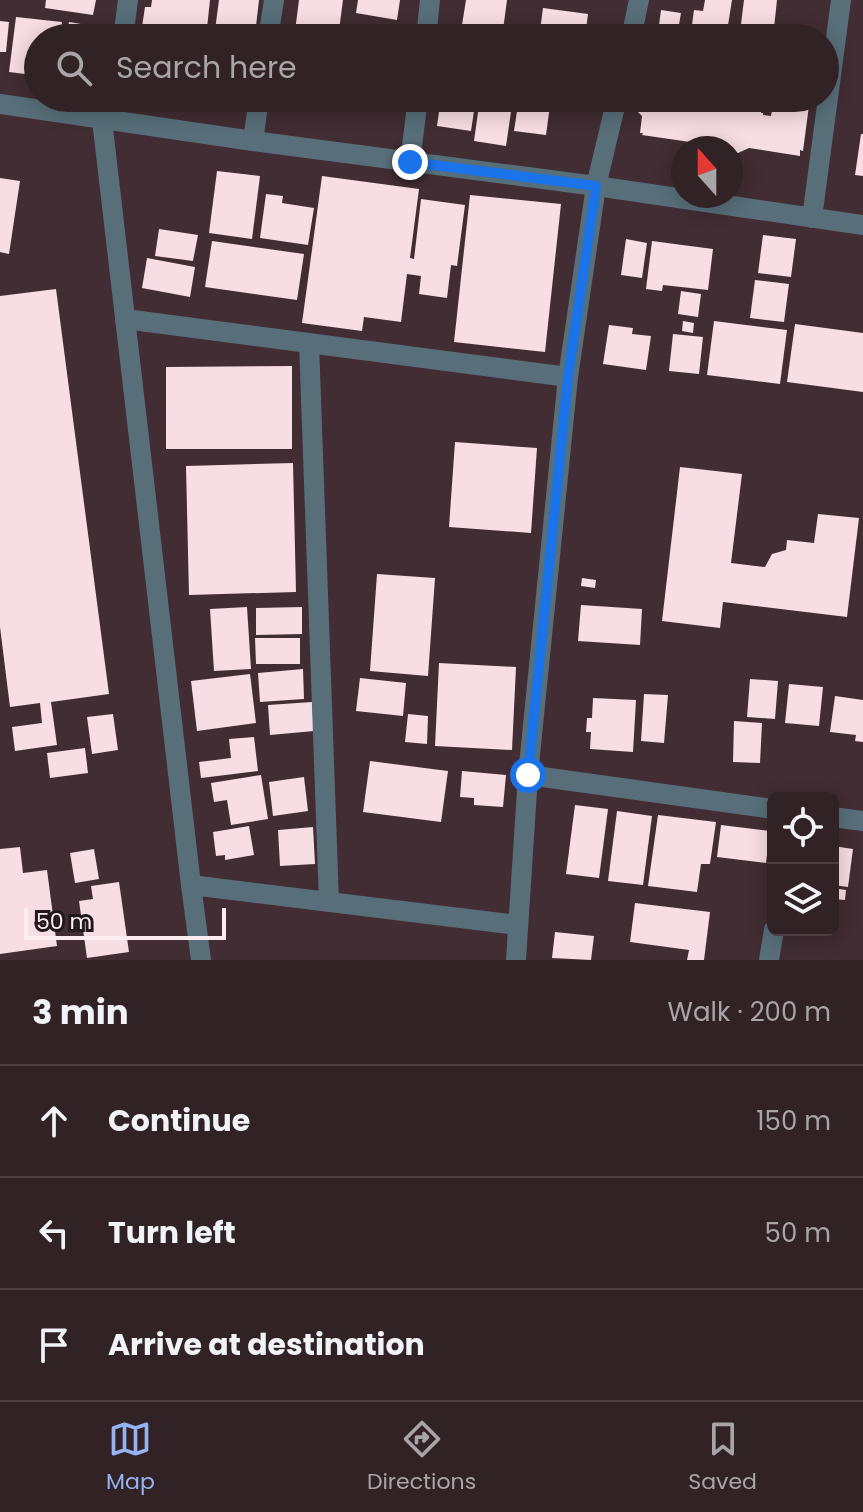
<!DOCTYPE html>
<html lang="en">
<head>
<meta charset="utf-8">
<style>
	:root { --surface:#312226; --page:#392a2e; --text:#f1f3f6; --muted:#a8a4a7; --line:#4c3f43; --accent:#95b2f1 }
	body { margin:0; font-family:Poppins,sans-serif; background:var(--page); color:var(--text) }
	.controls { position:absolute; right:24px; bottom:24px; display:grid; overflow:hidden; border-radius:12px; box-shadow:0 4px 20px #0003 }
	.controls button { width:72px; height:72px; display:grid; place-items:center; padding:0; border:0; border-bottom:2px solid var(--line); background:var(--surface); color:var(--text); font:40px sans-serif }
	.compass { position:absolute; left:671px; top:136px; width:72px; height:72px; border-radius:50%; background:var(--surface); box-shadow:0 4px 20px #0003; rotate:339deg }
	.scale { position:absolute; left:24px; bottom:20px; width:202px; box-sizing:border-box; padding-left:8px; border:4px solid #faecf0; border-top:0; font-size:22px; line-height:28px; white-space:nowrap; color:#faecf0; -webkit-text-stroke:6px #22181b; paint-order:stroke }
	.stop { position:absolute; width:24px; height:24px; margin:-18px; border:6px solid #1a73e8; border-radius:50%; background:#fff }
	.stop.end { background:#1a73e8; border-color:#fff; box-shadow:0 2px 8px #0008 }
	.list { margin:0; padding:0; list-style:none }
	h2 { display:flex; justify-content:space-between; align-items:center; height:104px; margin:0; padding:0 32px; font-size:34px }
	h2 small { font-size:26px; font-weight:400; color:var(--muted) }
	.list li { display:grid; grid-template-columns:52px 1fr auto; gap:24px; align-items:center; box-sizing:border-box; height:112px; padding:0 32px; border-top:2px solid var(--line) }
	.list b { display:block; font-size:30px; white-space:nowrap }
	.list em { font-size:26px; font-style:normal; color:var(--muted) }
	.icon { flex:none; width:44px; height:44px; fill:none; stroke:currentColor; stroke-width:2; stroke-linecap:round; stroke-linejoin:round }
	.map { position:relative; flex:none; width:863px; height:960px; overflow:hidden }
	.search { position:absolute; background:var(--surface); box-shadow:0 4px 20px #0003; left:24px; right:24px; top:24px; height:88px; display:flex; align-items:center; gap:20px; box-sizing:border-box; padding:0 28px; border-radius:44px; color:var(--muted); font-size:30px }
	.sheet { height:440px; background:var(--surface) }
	nav { display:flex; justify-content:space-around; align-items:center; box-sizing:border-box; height:112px; border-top:2px solid var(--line); background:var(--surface); font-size:22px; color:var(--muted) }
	nav a { display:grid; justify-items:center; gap:4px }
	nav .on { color:var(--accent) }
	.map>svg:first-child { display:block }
	.building { fill:#f7dde4 }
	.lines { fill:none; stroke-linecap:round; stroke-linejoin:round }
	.minor { stroke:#586f79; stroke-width:20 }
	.route { stroke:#1a73e8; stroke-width:10 }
</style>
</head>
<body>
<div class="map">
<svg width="863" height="960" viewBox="0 0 863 960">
	<rect width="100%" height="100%" fill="#412d33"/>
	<g class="building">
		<path d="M46 0H96L93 15 45 8Z"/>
		<path d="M152 0H210L207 28 190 26 189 33 142 27 145 7H151Z"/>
		<path d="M219 0H259L256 26 244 25 242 34 215 30Z"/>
		<path d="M299 0H343L338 38H324V35L295 31Z"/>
		<path d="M358 0H400L397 20 356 13Z"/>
		<path d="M466 0H507L503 30 462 25Z"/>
		<path d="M705 0H732L726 38H700L701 26 692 25 694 10 703 11Z"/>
		<path d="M744 0H777L774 28 741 24Z"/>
		<path d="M543 8 588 14 585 38H539Z"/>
		<path d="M661 10 681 13 677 36 658 33Z"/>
		<path d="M16 17 62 22 60 38H38V68L26 66 25 74 9 72Z"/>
		<path d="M0 21 9 22 6 52H0Z"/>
		<path d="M69 22 111 29 110 38H66Z"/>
		<path d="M355 27 392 32V38H354Z"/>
		<path d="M737 28 760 31 759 38H735Z"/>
		<path d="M337 98H385L383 110 337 104Z"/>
		<path d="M441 98H476L471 131 437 126Z"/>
		<path d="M480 98H513L506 146 474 141Z"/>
		<path d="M519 98H551L546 135 514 131Z"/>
		<path d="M642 98H763L761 113H763V115L771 116 774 98H810L803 151 800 150V156L749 148 738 153H731V148L642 135 643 133H640L642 116 637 111 639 101Z"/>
		<path d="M861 134H863V176L855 175Z"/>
		<path d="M217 171 260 176 252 239 209 233Z"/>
		<path d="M322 176 419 189 410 258 414 259 421 199 465 205 457 266 451 265 447 298 419 294 421 276 407 274 401 322 364 317 362 331 302 323Z"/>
		<path d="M0 178 20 181 9 254 0 252Z"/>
		<path d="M266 194 283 196 282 203 314 208 308 245 260 238Z"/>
		<path d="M470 195 561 204 545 352 454 342Z"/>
		<path d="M159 229 198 235 193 261 155 256Z"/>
		<path d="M763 235 796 239 791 277 758 273Z"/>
		<path d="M626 239 647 243 642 278 621 275Z"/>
		<path d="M212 241 304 254 297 300 205 287Z"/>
		<path d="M652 241 713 249 708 290 663 285 662 291 646 289Z"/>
		<path d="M147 258 195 267 190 297 142 288Z"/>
		<path d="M755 280 789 284 784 322 750 318Z"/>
		<path d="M56 289 109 694 51 702 57 745 15 751 12 727 42 723 40 703 10 707 0 627V296Z"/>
		<path d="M681 291 701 294 698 317 678 314Z"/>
		<path d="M683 321 694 323 693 333 682 331Z"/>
		<path d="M714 321 787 330 780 384 707 375Z"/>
		<path d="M795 324 863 333V392L787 382Z"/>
		<path d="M609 325 633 328 632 334 651 336 646 370 603 364Z"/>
		<path d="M673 334 703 337 699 374 669 371Z"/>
		<path d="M292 366V449H166V367Z"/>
		<path d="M455 442 537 448 531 533 449 527Z"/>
		<path d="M293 463 296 592 189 595 186 466Z"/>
		<path d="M680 467 742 474 731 563 765 567 772 554 786 550 787 540 814 543 818 514 859 518 847 617 723 602 720 628 662 621Z"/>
		<path d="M377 574 435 578 428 676 370 671Z"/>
		<path d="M582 578 596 580 595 588 581 586Z"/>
		<path d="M581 605 642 609 640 645 578 641Z"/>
		<path d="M247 607 251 669 214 671 210 609Z"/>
		<path d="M302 607V634L256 635V608Z"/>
		<path d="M255 638H300V664H256Z"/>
		<path d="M439 663 516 667 512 750 435 746Z"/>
		<path d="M303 669 304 699 260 702 258 673Z"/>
		<path d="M250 674 256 723 197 731 191 681Z"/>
		<path d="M360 678 406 683 403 716 356 711Z"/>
		<path d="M750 679 778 681 775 719 747 717Z"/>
		<path d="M789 684 823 687 819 726 785 723Z"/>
		<path d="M644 694 668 695 664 743 641 741Z"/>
		<path d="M835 696 863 700V742L855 741 856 735 830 732Z"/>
		<path d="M593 698 636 700 633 752 590 749 591 732H586L587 718H592Z"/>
		<path d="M312 702 314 731 270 735 268 705Z"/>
		<path d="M113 714 118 750 92 754 87 717Z"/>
		<path d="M408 714 428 716 427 744 405 742Z"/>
		<path d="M734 721 762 723 760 763 733 762Z"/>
		<path d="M254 737 258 771 201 778 199 762 231 758 229 739Z"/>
		<path d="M85 748 88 773 50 778 47 753Z"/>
		<path d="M370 761 448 771 441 822 363 812Z"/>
		<path d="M462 771 506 775 503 807 474 805V798L460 797Z"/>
		<path d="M261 775 268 819 231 825 227 800 214 802 211 783Z"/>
		<path d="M304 777 308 811 273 816 269 782Z"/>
		<path d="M575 805 608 809 599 878 566 874Z"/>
		<path d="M617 811 652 816 643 885 608 881Z"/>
		<path d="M658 815 716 822 710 864H701L697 892 648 886Z"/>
		<path d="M721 825 770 831 766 863 717 857Z"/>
		<path d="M249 826 254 855 225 860V855L216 856 213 832Z"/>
		<path d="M313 827 315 864 280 866 278 830Z"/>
		<path d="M833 846 853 849 848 887 833 885Z"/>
		<path d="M20 847 23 873 47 870 57 946 0 954V849Z"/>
		<path d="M94 849 99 879 75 883 70 853Z"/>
		<path d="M119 882 129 952 87 958 79 901 93 899 91 886Z"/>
		<path d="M833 888 846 890 845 900 833 899Z"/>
		<path d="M635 903 710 912 704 960H687L689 950 630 942Z"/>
		<path d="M555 932 594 936 591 960 552 958Z"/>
	</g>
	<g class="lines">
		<g class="minor">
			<path d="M123 38 128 0"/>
			<path d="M268 38 274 0"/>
			<path d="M426 38 430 0"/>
			<path d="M631 38 639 0"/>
			<path d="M0 104 253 141 596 186 863 225"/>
			<path d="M102 120 191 885 201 960"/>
			<path d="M113 121 116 98"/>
			<path d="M253 141 259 98"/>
			<path d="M410 162 418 98"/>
			<path d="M812 218 841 0"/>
			<path d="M125 319 568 377"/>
			<path d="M309 343 329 902"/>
			<path d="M528 775 773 809"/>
			<path d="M833 817 863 821"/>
			<path d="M191 885 517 925"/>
			<path d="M516 960 528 775 568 377 596 186 617 98"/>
			<path d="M769 960 774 930"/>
		</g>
	</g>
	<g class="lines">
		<path class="route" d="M410 162 596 186 568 377 528 775"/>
	</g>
</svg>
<div class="controls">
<button><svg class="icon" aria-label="locate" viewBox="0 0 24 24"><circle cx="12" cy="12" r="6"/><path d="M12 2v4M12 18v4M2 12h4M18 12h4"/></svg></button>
<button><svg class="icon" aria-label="layers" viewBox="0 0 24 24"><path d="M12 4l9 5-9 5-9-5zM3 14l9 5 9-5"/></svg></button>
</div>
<svg class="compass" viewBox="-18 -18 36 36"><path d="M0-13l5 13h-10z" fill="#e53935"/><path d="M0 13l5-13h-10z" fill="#a8a4a7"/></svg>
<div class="scale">50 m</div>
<div class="stop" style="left:528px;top:775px"></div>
<div class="stop end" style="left:410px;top:162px"></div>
<div class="search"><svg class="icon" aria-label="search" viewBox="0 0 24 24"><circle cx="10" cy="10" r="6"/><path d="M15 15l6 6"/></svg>Search here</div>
</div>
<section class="sheet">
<h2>3 min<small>Walk · 200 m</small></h2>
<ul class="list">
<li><svg class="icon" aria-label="ahead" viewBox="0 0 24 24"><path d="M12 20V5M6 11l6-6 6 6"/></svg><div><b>Continue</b></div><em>150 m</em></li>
<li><svg class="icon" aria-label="left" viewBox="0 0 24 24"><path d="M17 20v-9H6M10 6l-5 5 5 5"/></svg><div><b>Turn left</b></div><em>50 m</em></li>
<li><svg class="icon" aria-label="arrive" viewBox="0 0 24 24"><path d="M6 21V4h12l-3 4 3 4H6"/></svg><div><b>Arrive at destination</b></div></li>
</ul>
</section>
<nav>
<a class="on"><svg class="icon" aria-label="map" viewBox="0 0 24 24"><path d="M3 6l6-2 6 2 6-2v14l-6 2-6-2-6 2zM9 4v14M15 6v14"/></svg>Map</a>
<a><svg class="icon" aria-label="directions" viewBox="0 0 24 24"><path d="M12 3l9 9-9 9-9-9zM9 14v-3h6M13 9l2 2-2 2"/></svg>Directions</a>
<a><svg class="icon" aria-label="saved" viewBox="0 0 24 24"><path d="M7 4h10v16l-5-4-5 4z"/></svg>Saved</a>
</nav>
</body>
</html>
